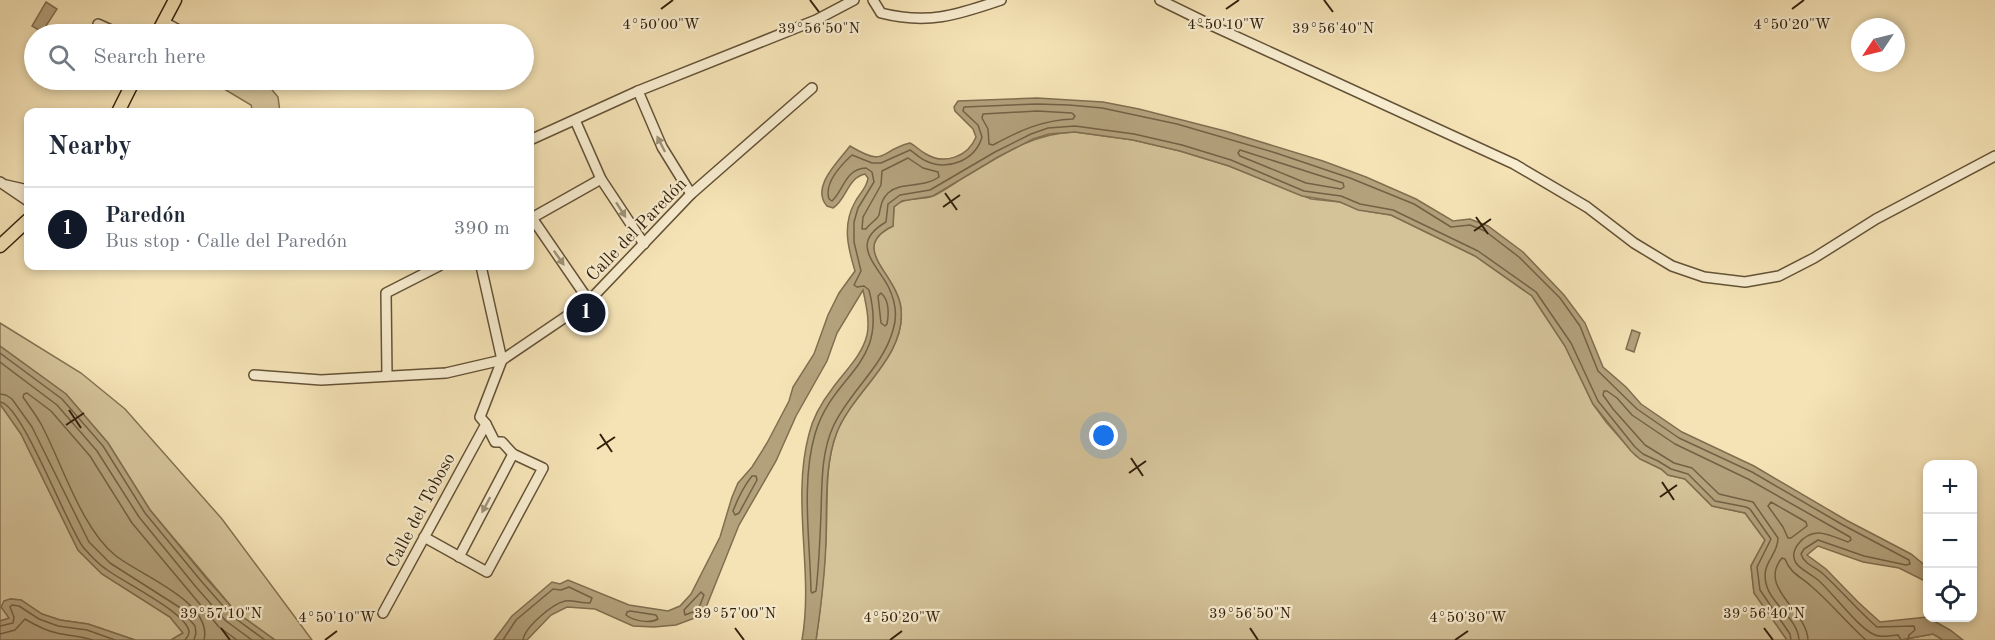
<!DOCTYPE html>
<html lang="en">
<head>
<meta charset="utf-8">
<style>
	:root { --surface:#fff; --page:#f6f6f7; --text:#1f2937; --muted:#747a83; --line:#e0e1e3; --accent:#111827 }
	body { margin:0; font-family:"Old Standard TT",serif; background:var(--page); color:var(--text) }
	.controls { position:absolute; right:18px; bottom:18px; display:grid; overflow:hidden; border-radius:12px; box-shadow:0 3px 9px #0003 }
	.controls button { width:54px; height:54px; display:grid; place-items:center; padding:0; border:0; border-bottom:2px solid var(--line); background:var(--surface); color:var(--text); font:30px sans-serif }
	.compass { position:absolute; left:1851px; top:18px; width:54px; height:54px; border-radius:50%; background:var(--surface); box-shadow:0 3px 9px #0003; rotate:235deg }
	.you { position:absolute; left:1104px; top:436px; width:21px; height:21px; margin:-15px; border:4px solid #fff; border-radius:50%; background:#1a73e8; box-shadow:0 0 0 9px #1a73e833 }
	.badge { display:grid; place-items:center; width:39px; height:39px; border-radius:50%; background:var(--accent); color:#fff; font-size:20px; font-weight:700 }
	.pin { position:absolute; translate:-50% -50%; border:3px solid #fff; box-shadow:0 2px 6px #0006 }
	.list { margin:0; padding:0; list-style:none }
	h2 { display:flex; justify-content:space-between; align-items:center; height:78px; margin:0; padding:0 24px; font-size:26px }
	h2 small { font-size:20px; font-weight:400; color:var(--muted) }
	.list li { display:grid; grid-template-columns:39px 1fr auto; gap:18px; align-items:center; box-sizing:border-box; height:84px; padding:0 24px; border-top:2px solid var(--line) }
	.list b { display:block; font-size:22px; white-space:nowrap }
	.list p { margin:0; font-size:20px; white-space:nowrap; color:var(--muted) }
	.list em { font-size:20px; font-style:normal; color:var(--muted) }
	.icon { flex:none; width:33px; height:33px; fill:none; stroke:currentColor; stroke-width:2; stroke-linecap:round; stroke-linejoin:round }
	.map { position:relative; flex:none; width:1995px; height:640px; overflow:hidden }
	.search { position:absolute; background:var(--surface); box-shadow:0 3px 9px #0003; left:24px; top:24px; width:510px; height:66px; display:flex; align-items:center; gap:15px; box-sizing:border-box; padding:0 21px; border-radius:33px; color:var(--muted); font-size:22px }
	.panel { position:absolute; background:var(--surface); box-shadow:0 3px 9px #0003; left:24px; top:108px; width:510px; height:162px; border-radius:12px }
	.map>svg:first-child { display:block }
	.green { fill:#d4c299; stroke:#847252; stroke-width:1.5 }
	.water { fill:#b3a17c; stroke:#806e4f; stroke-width:1.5 }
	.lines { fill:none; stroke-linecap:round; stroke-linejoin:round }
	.shore { stroke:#736144; stroke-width:1.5 }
	.minor-casing { stroke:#645236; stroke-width:12 }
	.major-casing { stroke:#33210c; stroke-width:15 }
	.minor { stroke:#f8edd0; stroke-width:9 }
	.major { stroke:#f5e3b6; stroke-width:12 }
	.oneway { fill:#9f9178 }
	.ticks { fill:none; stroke:#33210c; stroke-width:2 }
	.labels { text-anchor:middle; stroke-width:4.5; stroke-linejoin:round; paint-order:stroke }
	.street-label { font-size:18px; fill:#33210c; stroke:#f8edd0 }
	.ticks-label { font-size:15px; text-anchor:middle; fill:#33210c; stroke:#f8edd0; stroke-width:4.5; stroke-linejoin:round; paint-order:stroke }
</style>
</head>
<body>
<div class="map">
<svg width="1995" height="640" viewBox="0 0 1995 640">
	<rect width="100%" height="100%" fill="#f5e3b6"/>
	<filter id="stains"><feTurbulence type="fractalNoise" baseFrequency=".00333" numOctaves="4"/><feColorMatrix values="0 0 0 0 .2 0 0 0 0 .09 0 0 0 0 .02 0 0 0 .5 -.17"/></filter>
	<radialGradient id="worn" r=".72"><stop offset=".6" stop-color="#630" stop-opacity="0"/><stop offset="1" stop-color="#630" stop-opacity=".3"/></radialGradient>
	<g class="green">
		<path d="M209 80H264L278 97 280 112H253L251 105Z"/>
		<path d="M1075 132 1133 140 1180 151 1229 166 1311 199 1340 202 1366 211 1391 215 1475 256 1532 296 1565 346 1593 404 1606 422 1636 456 1661 469 1668 475 1685 479 1712 506 1745 513 1765 540 1751 566 1754 593 1787 640H816C821 607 824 574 826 540 828 505 824 465 837 432 854 390 906 357 901 309 898 274 847 248 893 226L894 207C904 196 919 201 933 196 942 192 952 185 961 179 997 158 1031 133 1075 132Z"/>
		<path d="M0 323 81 373 125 409 222 519 312 640H275L236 612 150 510 108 443 66 394 0 346Z"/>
		<path d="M0 404 21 434 78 550 102 574 170 617 183 633 171 640H135L88 624 60 620 42 614 21 600 11 599 4 601 10 618 0 621Z"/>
		<path d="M1933 634 1943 640H1900Z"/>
	</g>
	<g class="water">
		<path d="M46 2 57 9 42 32 32 26Z"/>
		<path d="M1037 98 1103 102 1139 109 1225 131 1323 161 1366 177 1416 199 1453 221 1470 219 1488 226 1523 252 1564 295 1585 323 1603 367 1626 387 1641 404 1682 432 1754 466 1846 520 1911 554 1927 567V582L1899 568 1863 562 1818 546 1807 555 1826 569 1858 602 1880 622 1927 617 1950 630 1963 640H1943L1933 634 1900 640H1787L1754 593 1751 566 1765 540 1745 513 1712 506 1685 479 1668 475 1661 469 1640 459 1631 451 1593 404 1565 346 1532 296 1475 256 1391 215 1358 210 1340 202 1302 196 1229 166 1180 151 1133 140 1075 132 1049 134 1033 139 998 157 933 196 902 201 894 207 893 226C847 248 898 274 901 309 906 357 854 390 837 432 824 465 827 505 826 540 825 574 821 607 816 640H802C814 572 791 501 809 434 813 417 822 402 832 389 844 372 862 356 867 335 870 321 866 304 863 290L837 333 827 361 796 416 776 461 739 525 703 615 676 625 654 627 633 626 595 609 567 607 551 615 527 640H494L512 616 552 582 560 584 568 580 629 605 668 611 680 606 691 594 720 537 732 497 738 483 752 467 767 443 789 401 793 387 814 354 828 315 839 293 855 271C848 248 842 225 855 202 859 194 867 188 868 178L865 174C847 178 847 199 833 208L827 206C810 187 839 161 850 146 887 168 878 151 910 143 916 146 920 151 926 154 944 165 968 157 976 137L973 129 955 111 954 107 958 101Z"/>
		<path d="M1632 330 1640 333 1634 352 1626 349Z"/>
		<path d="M0 346 66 394 108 443 150 510 206 578 236 612 275 640H171L183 633 170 617 102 574 78 550 21 434 0 404Z"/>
		<path d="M10 599 21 600 42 614 60 620 88 624 135 640H0V621L9 618 1 607 4 601Z"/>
	</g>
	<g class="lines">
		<g class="shore">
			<path d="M1037 111 1072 113 1075 116 1073 119C1042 120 1019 131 993 145L989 144 988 129 982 118 983 114Z"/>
			<path d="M1240 150 1343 183 1344 187 1341 189 1306 183 1240 156 1238 153Z"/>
			<path d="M908 158 923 168 938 172 939 177C922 189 902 181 888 193 881 200 881 206 879 215 877 220 869 224 866 229H862L863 217 881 185 882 171Z"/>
			<path d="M881 293C889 300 889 313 887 324L885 326 881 323 878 296Z"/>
			<path d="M0 353 62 399 103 446 145 513 202 582 232 616 265 640"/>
			<path d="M0 362 57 405 97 451 139 517 196 587 226 621 252 640"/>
			<path d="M0 394 6 395 12 399 32 427 89 542 110 563 179 607 195 626 196 633 194 640"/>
			<path d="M0 402C22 404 66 524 83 547 89 554 98 564 106 569 121 581 188 613 189 632 189 636 187 637 185 640"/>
			<path d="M752 476H756L757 480 739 513 735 515 733 511C738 498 743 487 752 476Z"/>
			<path d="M1771 502 1806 522 1807 526 1791 538H1788L1783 527 1768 506Z"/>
			<path d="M701 592 704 595 698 610 685 615 684 610Z"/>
			<path d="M630 611 656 615 658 619C650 624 634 621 626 615L627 612Z"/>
			<path d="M0 626 13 623 14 617 10 607 12 605 19 606 39 619 58 626 87 630 115 640"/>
			<path d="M0 634 15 630 25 619C35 625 46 631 57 633 69 636 81 636 93 640"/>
			<path d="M204 640C213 602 140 575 116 556 81 528 62 463 41 424 36 415 29 406 23 397L24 394 27 393 51 411 90 456 132 523 219 627 237 640"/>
			<path d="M503 640 516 620 553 589 561 590 569 587 592 598 590 603C582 603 572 600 565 601 552 604 525 627 523 640"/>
			<path d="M1791 640 1790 634 1760 590 1757 567 1771 539 1750 509 1746 507 1715 501 1688 474 1671 469 1658 461 1643 454 1635 447 1598 401 1571 343 1536 292 1478 251 1393 210 1360 204 1341 196 1304 191 1231 160 1182 145 1134 134 1075 126 1048 128 1031 134 995 152 930 190 900 195 888 204 886 222C850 243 874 261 888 286 895 300 898 315 893 330 883 367 848 393 833 427 821 453 822 485 821 513 820 539 819 565 816 591L812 593 811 591C810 541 801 482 815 434 833 372 889 367 869 290L864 286 857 287 854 285 861 271 854 242V222L858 208 874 182 872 172 866 168C845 169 844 190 832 201L829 199C824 183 841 165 852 155L872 163H881L910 150C915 153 919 158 926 161 947 171 975 161 982 137L978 125 963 111 964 107 1037 104 1069 105 1102 108 1177 124 1276 153 1350 178 1414 204 1451 227 1470 225 1485 231 1519 257 1560 298 1580 326 1598 371 1637 409 1679 438 1752 472 1843 525 1909 560 1910 564 1906 565 1864 556 1818 540 1804 549 1801 554C1804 564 1815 567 1822 573 1841 590 1857 610 1877 627L1914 626 1915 630 1909 635 1908 640"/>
			<path d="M1799 640C1798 619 1773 606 1767 587 1759 563 1778 557 1778 538L1753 502 1719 494 1692 468 1674 463 1645 445 1613 409 1603 395 1604 391H1607L1617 398 1632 415 1675 444 1748 479 1850 537 1851 540 1848 542C1839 539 1826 532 1817 533 1804 534 1788 550 1796 563 1801 570 1811 574 1818 580 1833 593 1858 628 1875 635 1882 638 1891 635 1898 635L1901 640"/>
			<path d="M1808 640C1807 610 1757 588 1782 558L1785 559C1790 573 1801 577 1811 586 1831 603 1847 623 1866 640"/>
		</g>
		<g class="minor-casing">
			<g id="minor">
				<path d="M873 0 881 13C928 25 957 15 1001 0"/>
				<path d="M1160 0 1213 26 1514 164 1587 207 1634 243 1672 266 1704 277 1745 282 1779 276 1814 258 1876 219 1995 156"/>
				<path d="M164 22 186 34"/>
				<path d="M98 24 120 34"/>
				<path d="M638 91 662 147 691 194"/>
				<path d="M575 120 601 179 644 244"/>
				<path d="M530 140 638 91 816 20 854 0"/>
				<path d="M0 182 28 201"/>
				<path d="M6 185 28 190"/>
				<path d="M530 215 589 301"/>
				<path d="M530 219 601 179"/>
				<path d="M481 266 502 360"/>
				<path d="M254 375 321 380 446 373 502 360 589 301 691 194 812 88"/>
				<path d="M387 376 386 293 439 266"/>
				<path d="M424 537 487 572 543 468 513 454 502 442H495L486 424 480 417 502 360"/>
				<path d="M459 557 513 454"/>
				<path d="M383 613 486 424"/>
			</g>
		</g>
		<g class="major-casing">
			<g id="major">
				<path d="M157 34 175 0"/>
				<path d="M118 112 134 80"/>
				<path d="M0 246 28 220"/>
			</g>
		</g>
		<use href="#minor" class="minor"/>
		<use href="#major" class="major"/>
	</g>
	<defs><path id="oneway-solid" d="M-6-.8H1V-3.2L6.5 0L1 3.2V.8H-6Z" transform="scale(1.5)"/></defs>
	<g class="oneway">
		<use href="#oneway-solid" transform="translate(661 144) rotate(-117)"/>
		<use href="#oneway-solid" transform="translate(621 210) rotate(57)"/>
		<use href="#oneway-solid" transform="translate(559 258) rotate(55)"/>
		<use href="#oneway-solid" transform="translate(486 505) rotate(118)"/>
	</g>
	<path class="ticks" d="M810 0 819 12M1324 0 1333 12M661 9 673 0M1226 9 1239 0M1792 9 1804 0M945 193 957 210M943 207 960 195M1476 217 1488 234M1474 231 1491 219M69 410 81 428M66 425 84 413M600 434 612 452M597 449 615 437M1131 458 1143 476M1129 473 1146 461M1662 482 1674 500M1660 497 1677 485M221 628 230 640M735 628 744 640M1250 628 1258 640M1764 628 1773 640M325 640 337 631M890 640 902 631M1455 640 1468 631"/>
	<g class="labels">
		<g class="street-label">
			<text transform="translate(636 229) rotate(-46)" y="6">Calle del Paredón</text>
			<text transform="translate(420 510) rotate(-62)" y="6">Calle del Toboso</text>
		</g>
	</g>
	<g class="ticks-label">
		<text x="1226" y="29">4°50'10"W</text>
		<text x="1792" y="29">4°50'20"W</text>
		<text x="661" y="29">4°50'00"W</text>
		<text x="819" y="33">39°56'50"N</text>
		<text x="1333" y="33">39°56'40"N</text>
		<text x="221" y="618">39°57'10"N</text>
		<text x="735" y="618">39°57'00"N</text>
		<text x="1250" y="618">39°56'50"N</text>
		<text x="1764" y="618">39°56'40"N</text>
		<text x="337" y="622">4°50'10"W</text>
		<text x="902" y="622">4°50'20"W</text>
		<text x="1468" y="622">4°50'30"W</text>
	</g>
	<rect width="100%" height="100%" filter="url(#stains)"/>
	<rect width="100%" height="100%" fill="url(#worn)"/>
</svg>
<div class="controls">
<button>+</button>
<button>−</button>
<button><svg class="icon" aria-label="locate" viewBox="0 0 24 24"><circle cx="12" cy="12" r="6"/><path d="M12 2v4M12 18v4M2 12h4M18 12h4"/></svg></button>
</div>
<svg class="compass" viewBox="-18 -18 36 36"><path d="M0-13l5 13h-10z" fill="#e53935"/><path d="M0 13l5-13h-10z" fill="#747a83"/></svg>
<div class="you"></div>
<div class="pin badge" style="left:586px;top:313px">1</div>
<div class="search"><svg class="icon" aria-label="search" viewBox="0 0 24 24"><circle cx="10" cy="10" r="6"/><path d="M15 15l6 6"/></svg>Search here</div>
<section class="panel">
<h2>Nearby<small></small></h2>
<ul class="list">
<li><span class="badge">1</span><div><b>Paredón</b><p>Bus stop · Calle del Paredón</p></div><em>390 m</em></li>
</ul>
</section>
</div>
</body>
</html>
